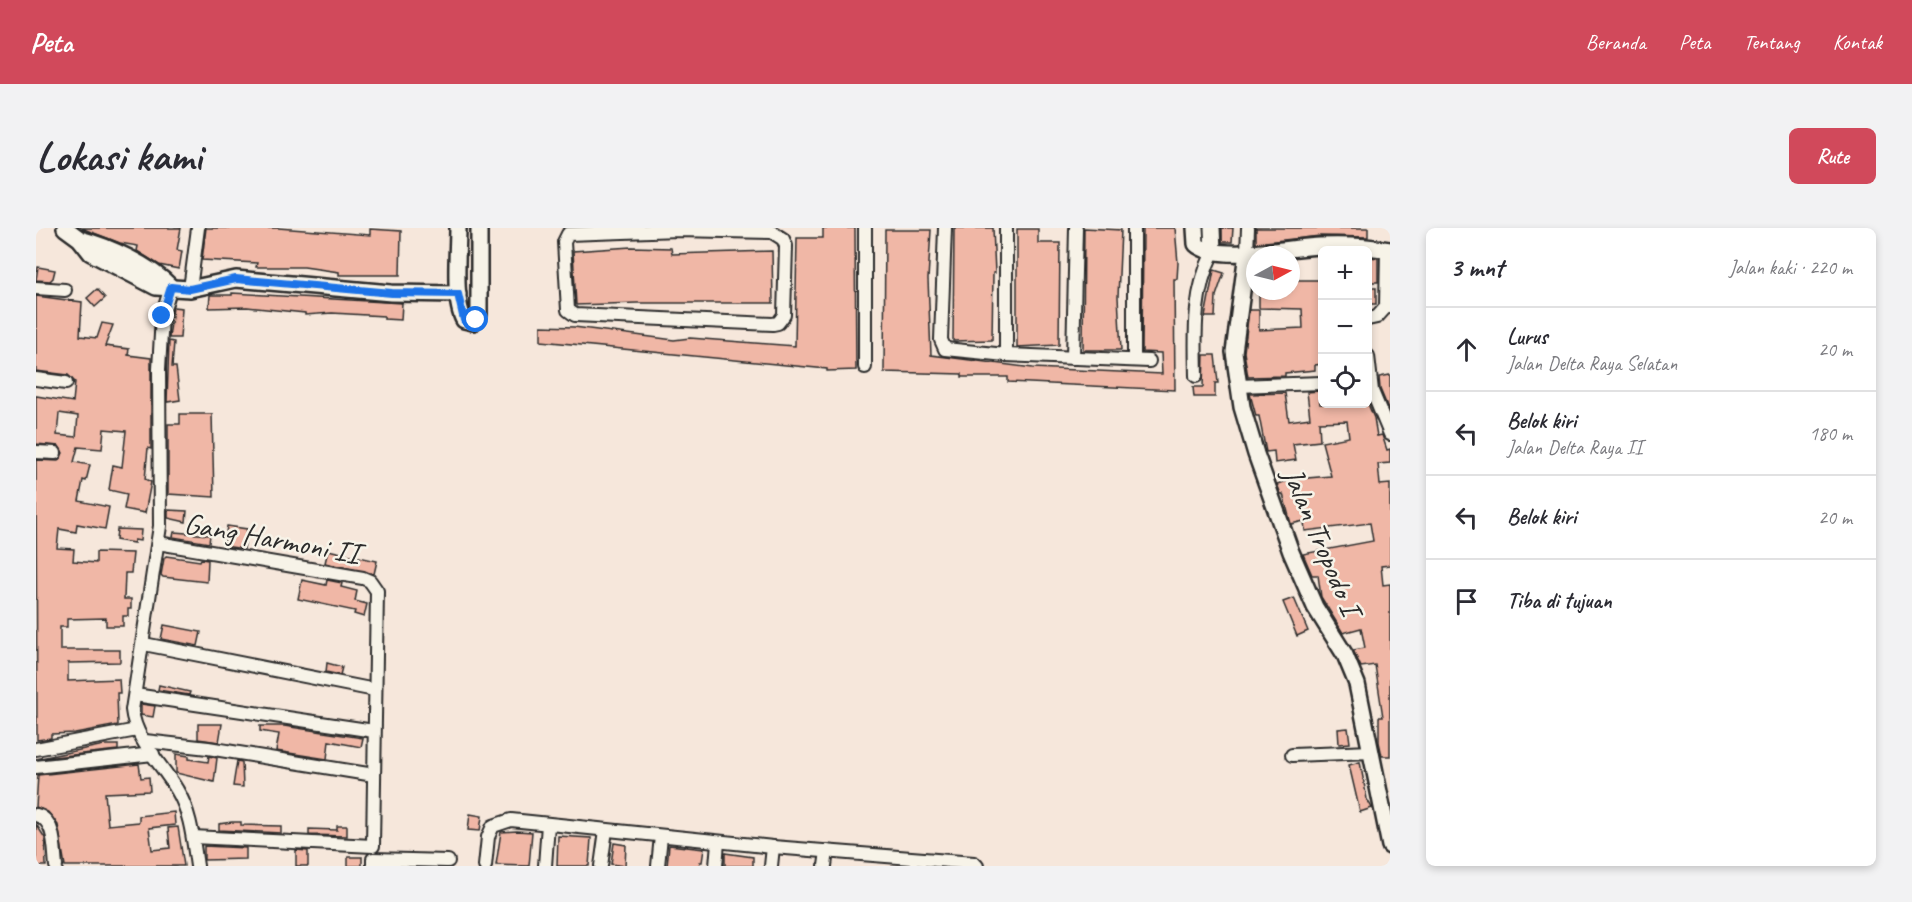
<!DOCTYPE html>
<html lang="id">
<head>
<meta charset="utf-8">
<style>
	:root { --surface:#fff; --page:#f2f2f3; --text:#2b2b33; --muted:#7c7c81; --line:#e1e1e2; --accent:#d1495b }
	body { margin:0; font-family:Caveat,sans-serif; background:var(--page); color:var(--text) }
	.controls { position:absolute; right:18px; top:18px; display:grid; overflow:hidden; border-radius:9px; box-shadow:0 3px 9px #0003 }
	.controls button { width:54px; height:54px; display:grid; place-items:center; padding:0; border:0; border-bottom:2px solid var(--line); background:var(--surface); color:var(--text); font:30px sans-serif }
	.compass { position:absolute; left:1210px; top:18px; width:54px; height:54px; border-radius:50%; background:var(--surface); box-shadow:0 3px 9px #0003; rotate:83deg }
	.stop { position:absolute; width:18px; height:18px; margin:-14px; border:4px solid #1a73e8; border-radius:50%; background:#fff }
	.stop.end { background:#1a73e8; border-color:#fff; box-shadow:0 2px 6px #0008 }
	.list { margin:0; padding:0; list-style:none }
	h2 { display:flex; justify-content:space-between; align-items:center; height:78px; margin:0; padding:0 24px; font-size:26px }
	h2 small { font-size:20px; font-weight:400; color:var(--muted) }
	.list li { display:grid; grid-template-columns:39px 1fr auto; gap:18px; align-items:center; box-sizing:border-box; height:84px; padding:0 24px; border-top:2px solid var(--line) }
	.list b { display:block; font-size:22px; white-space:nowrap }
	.list p { margin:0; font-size:20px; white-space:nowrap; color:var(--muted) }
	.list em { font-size:20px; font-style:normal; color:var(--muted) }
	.icon { flex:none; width:33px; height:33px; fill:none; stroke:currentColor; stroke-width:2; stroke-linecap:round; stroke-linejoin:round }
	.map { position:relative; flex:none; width:1354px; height:638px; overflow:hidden; border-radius:9px }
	header { display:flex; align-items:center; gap:36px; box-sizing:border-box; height:84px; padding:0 30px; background:var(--accent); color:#fff }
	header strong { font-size:28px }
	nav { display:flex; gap:33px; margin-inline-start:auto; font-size:21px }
	.intro { display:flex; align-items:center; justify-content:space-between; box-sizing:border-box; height:144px; padding:0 36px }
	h1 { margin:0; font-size:42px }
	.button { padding:15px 27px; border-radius:9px; background:var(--accent); color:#fff; font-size:21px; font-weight:700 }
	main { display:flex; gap:36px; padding:0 36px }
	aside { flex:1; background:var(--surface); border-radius:9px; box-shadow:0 3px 9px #0003 }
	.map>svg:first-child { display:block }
	.building { fill:#f0b7a6; stroke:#2b2b2b; stroke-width:1.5; fill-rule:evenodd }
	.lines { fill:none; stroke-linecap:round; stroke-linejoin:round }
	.minor-casing { stroke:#2b2b2b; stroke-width:16 }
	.tertiary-casing { stroke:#2b2b2b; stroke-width:20 }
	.minor { stroke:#f7f3e8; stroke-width:12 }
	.tertiary { stroke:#f7f3e8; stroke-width:15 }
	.route { stroke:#1a73e8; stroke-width:8 }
	.labels { text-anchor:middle; stroke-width:5; stroke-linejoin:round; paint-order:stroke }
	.street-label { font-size:30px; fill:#2b2b2b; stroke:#f7f3e8 }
</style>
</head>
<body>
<header>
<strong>Peta</strong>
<nav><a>Beranda</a><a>Peta</a><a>Tentang</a><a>Kontak</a></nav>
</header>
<div class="intro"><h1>Lokasi kami</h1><a class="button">Rute</a></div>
<main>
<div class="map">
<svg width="1354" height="638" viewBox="0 0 1354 638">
	<rect width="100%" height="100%" fill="#f6e7db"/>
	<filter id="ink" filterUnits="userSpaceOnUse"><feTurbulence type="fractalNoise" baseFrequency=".0167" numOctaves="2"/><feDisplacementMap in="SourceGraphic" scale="12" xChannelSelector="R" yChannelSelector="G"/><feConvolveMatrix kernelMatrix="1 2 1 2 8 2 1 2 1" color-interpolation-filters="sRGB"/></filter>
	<g filter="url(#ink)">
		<g class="building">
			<path d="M45 0H145L141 22 146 23 143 41 123 37 101 23 102 18 84 15Z"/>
			<path d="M170 0H242L334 7V1L365 3 364 47H303V44L268 39H220L221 35 166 32Z"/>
			<path d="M787 0H819L820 142 791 143V141L505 113V98L538 99 638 112 654 110 759 118 761 10H787Z"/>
			<path d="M918 0H957L959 45H957L956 112 917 113Z"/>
			<path d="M1048 0 1085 2 1082 69 1085 122H1047Z"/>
			<path d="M1107 0H1139L1142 35 1141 51H1138L1139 162 972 154V149H926V146L848 144 849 2H895L892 51 895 127 997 140 1126 146 1125 125 1106 124Z"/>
			<path d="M1186 0H1197L1196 14H1186Z"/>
			<path d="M1220 0H1332V9L1284 8 1220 15Z"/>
			<path d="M981 1H1002V15H1024L1023 117 981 119Z"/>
			<path d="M595 19 635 20 636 26 736 23 737 75H601L540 77 537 23Z"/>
			<path d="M1333 29 1342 30V54H1332Z"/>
			<path d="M2 39 19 42 17 50 14 53 0 52Z"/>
			<path d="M1178 42 1188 45 1180 68 1179 89H1169Z"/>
			<path d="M1255 52H1285L1287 136 1279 137V142L1249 145V148L1212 149 1208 124 1213 82H1223V102L1267 100 1266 81 1223 80V63H1255Z"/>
			<rect x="1332" y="60" width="8" height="16"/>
			<path d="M61 61 69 70 59 79 51 70Z"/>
			<path d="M196 65 366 75 365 92 348 91V88L296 85 269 87V85L211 79 173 80 174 67H196Z"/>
			<path d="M0 68 46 74 44 108 61 110 66 95 77 97 69 118 93 121 92 127 115 130V221L112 220 109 251 115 254 109 285 88 281 91 266 73 262 77 237 86 239 90 203 68 201 66 221 42 219 38 234 54 237 50 253 47 252 43 273 73 279 69 301 41 296 40 304 23 301 21 320 38 321 37 333 60 335V324L97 325 95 345H89L88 371H95V381H92V388H87V398H70V390L31 391V399H24V422H84V434L32 435V453L83 451 84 465H81L82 497 39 505 15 506V510L1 512 0 232 22 233 27 225 23 218 0 216V168L37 174 39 154 32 147 0 143ZM23 185 42 188 40 209 21 207Z"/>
			<path d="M137 79 146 80 144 110H133Z"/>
			<path d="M133 113 138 114 136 139H140L144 172 131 174Z"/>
			<path d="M1168 127H1179L1182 155H1179V169H1158L1157 159H1167Z"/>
			<path d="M1354 147V185L1344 161 1343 149Z"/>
			<path d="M1283 163 1284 176H1332L1338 190 1341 208 1346 207 1351 222 1354 221V235L1342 236 1344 257 1354 256V337L1345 338 1347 357 1354 356V528H1346L1343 514V489H1347L1339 437 1325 439 1317 422 1329 420 1325 400 1307 405 1285 369 1282 347H1276L1267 326 1337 313 1334 295 1269 303 1268 293 1255 296 1247 266H1245L1241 256 1259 251 1295 248 1286 214 1313 209 1311 193 1283 194 1284 213 1257 216 1260 232 1239 235 1238 223 1230 224 1223 188H1220L1214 166 1249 165 1253 193 1274 190 1271 164Z"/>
			<path d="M144 186H176L178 269 132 266V196H144Z"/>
			<path d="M132 282 151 283 150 294 132 290Z"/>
			<path d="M191 298 211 301 208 321 188 318Z"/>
			<path d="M81 301 105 302 104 313 98 312V315L80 312Z"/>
			<path d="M138 304 174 307 173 315 137 309Z"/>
			<path d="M292 322 341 333 338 346 289 335Z"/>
			<path d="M130 328 164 333 165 331 172 332 171 354 127 349 125 347 128 330Z"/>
			<path d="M266 352 290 357 291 352 306 355 305 359 321 363 319 373 331 376 328 389 318 386 319 383 262 371Z"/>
			<path d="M1258 370 1272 403 1261 408 1247 374Z"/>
			<path d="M128 397 165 404 162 418 125 411Z"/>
			<path d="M291 435 306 439 304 447 290 444Z"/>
			<path d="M123 457 154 464 153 467 122 462Z"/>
			<path d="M105 476 119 478 117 489 105 487Z"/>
			<path d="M162 496H186L183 514 162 511Z"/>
			<path d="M224 498H248L327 510 325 519 293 513 291 531 240 523 243 506 224 503Z"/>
			<path d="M1312 500 1314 515 1303 516 1302 501Z"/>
			<path d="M68 517H82V522L0 531Z"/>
			<path d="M140 526 153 528V531L172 534 173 528 181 530 178 554 140 545Z"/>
			<path d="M201 533 206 534 207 559 197 558Z"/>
			<path d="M1324 534 1331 571 1336 580 1324 584 1313 537Z"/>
			<path d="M103 536 105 550 113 549 114 563 69 565 72 597 103 594V588L138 584 139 597 113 600 116 622 134 620 132 600 142 599 148 638H29L22 597 12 584 0 579 2 547Z"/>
			<path d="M434 586 446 588 444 603 432 602Z"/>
			<path d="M196 594H205V597L245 598V605L183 602V596Z"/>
			<path d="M0 596 9 610 10 638H0Z"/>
			<path d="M301 598H311V608L273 607V601L301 602Z"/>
			<path d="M481 603 496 604 493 638 460 637 465 604Z"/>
			<path d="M522 608 555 610 553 638H521Z"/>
			<path d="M578 615 590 617 589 638 575 636Z"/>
			<path d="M633 617 668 621 666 634H664L663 638H631Z"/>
			<path d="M168 618 210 620V631L168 632Z"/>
			<path d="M260 622 272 623V638H260Z"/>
			<path d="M689 625 717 629V638H689Z"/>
			<rect x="312" y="629" width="14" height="9"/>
		</g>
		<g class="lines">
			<g class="minor-casing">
				<g id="minor">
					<path d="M829 0V139"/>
					<path d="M909 0 905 112 909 121 970 127 1113 133"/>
					<path d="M642 2 736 4 747 11 750 18 748 87 742 95 737 96 539 87 532 82 528 14 532 6Z"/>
					<path d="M1211 25 1212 0"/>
					<path d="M135 59 126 88 123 141 124 298 96 482C99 512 126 536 141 562 155 585 157 612 161 638"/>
					<path d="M0 60 29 62"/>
					<path d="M154 61 162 0"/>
					<path d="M1332 91 1341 89 1350 79 1351 21"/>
					<path d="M970 127V0"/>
					<path d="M1332 128 1336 163 1354 206"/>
					<path d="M1037 130 1040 0"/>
					<path d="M1098 132V0"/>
					<path d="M1160 148C1159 104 1157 64 1177 24"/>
					<path d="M0 151 30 155"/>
					<path d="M1202 158 1286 155"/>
					<path d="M0 224 19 225"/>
					<path d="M122 315 327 350 334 353 341 363 337 618 157 609"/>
					<path d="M108 416 339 462"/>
					<path d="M99 467 338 503"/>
					<path d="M109 513 172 520 338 547"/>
					<path d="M0 521 101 502"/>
					<path d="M1256 527 1336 524"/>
					<path d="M0 539 117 526"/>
					<path d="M0 587C20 591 18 622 20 638"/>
					<path d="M337 638V631L412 633"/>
					<path d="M449 638 452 609 457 598 475 592 737 619 938 635 941 638"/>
					<path d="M509 638 512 596"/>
					<path d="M565 638 570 602"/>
					<path d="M622 638 625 608"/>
					<path d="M680 638 682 614"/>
					<path d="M735 638 737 619"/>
					<path d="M789 638 791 623"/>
				</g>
			</g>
			<g class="tertiary-casing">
				<g id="tertiary">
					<path d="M29 0 44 11 55 25 120 59 154 61 200 51 355 65 422 66"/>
					<path d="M422 0C422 23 417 73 428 92L437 94 443 86V0"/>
					<path d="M1159 0 1160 16C1180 35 1257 19 1284 18 1307 17 1331 18 1354 22"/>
					<path d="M1176 0 1177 24"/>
					<path d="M44 11C74 19 113 37 135 59"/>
					<path d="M1211 25 1198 124 1206 179 1220 226 1255 324 1279 379 1309 427 1321 456 1354 618"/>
				</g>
			</g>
			<use href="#minor" class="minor"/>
			<use href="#tertiary" class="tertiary"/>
		</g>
	</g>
	<g class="lines" filter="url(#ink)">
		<path class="route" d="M126 88 135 59 154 61 200 51 356 65 422 66 428 92H440"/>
	</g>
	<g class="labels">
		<g class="street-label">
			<text transform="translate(236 310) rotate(10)" y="10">Gang Harmoni II</text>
			<text transform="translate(1286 313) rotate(67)" y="10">Jalan Tropodo I</text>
		</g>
	</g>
</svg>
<div class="controls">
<button>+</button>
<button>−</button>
<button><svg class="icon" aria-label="locate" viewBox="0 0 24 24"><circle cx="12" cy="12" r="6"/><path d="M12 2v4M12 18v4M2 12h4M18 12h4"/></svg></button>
</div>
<svg class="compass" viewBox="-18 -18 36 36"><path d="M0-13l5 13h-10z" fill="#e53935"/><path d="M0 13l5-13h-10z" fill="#7c7c81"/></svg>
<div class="stop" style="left:440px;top:92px"></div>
<div class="stop end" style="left:126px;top:88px"></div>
</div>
<aside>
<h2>3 mnt<small>Jalan kaki · 220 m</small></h2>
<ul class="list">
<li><svg class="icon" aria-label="ahead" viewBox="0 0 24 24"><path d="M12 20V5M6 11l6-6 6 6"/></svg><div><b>Lurus</b><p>Jalan Delta Raya Selatan</p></div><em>20 m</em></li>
<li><svg class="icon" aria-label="left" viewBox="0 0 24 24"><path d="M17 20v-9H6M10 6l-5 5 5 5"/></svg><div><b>Belok kiri</b><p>Jalan Delta Raya II</p></div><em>180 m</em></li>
<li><svg class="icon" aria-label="left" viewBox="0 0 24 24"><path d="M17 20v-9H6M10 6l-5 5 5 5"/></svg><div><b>Belok kiri</b></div><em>20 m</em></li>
<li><svg class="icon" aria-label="arrive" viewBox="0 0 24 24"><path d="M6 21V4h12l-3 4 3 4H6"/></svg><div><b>Tiba di tujuan</b></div></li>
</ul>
</aside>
</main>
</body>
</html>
